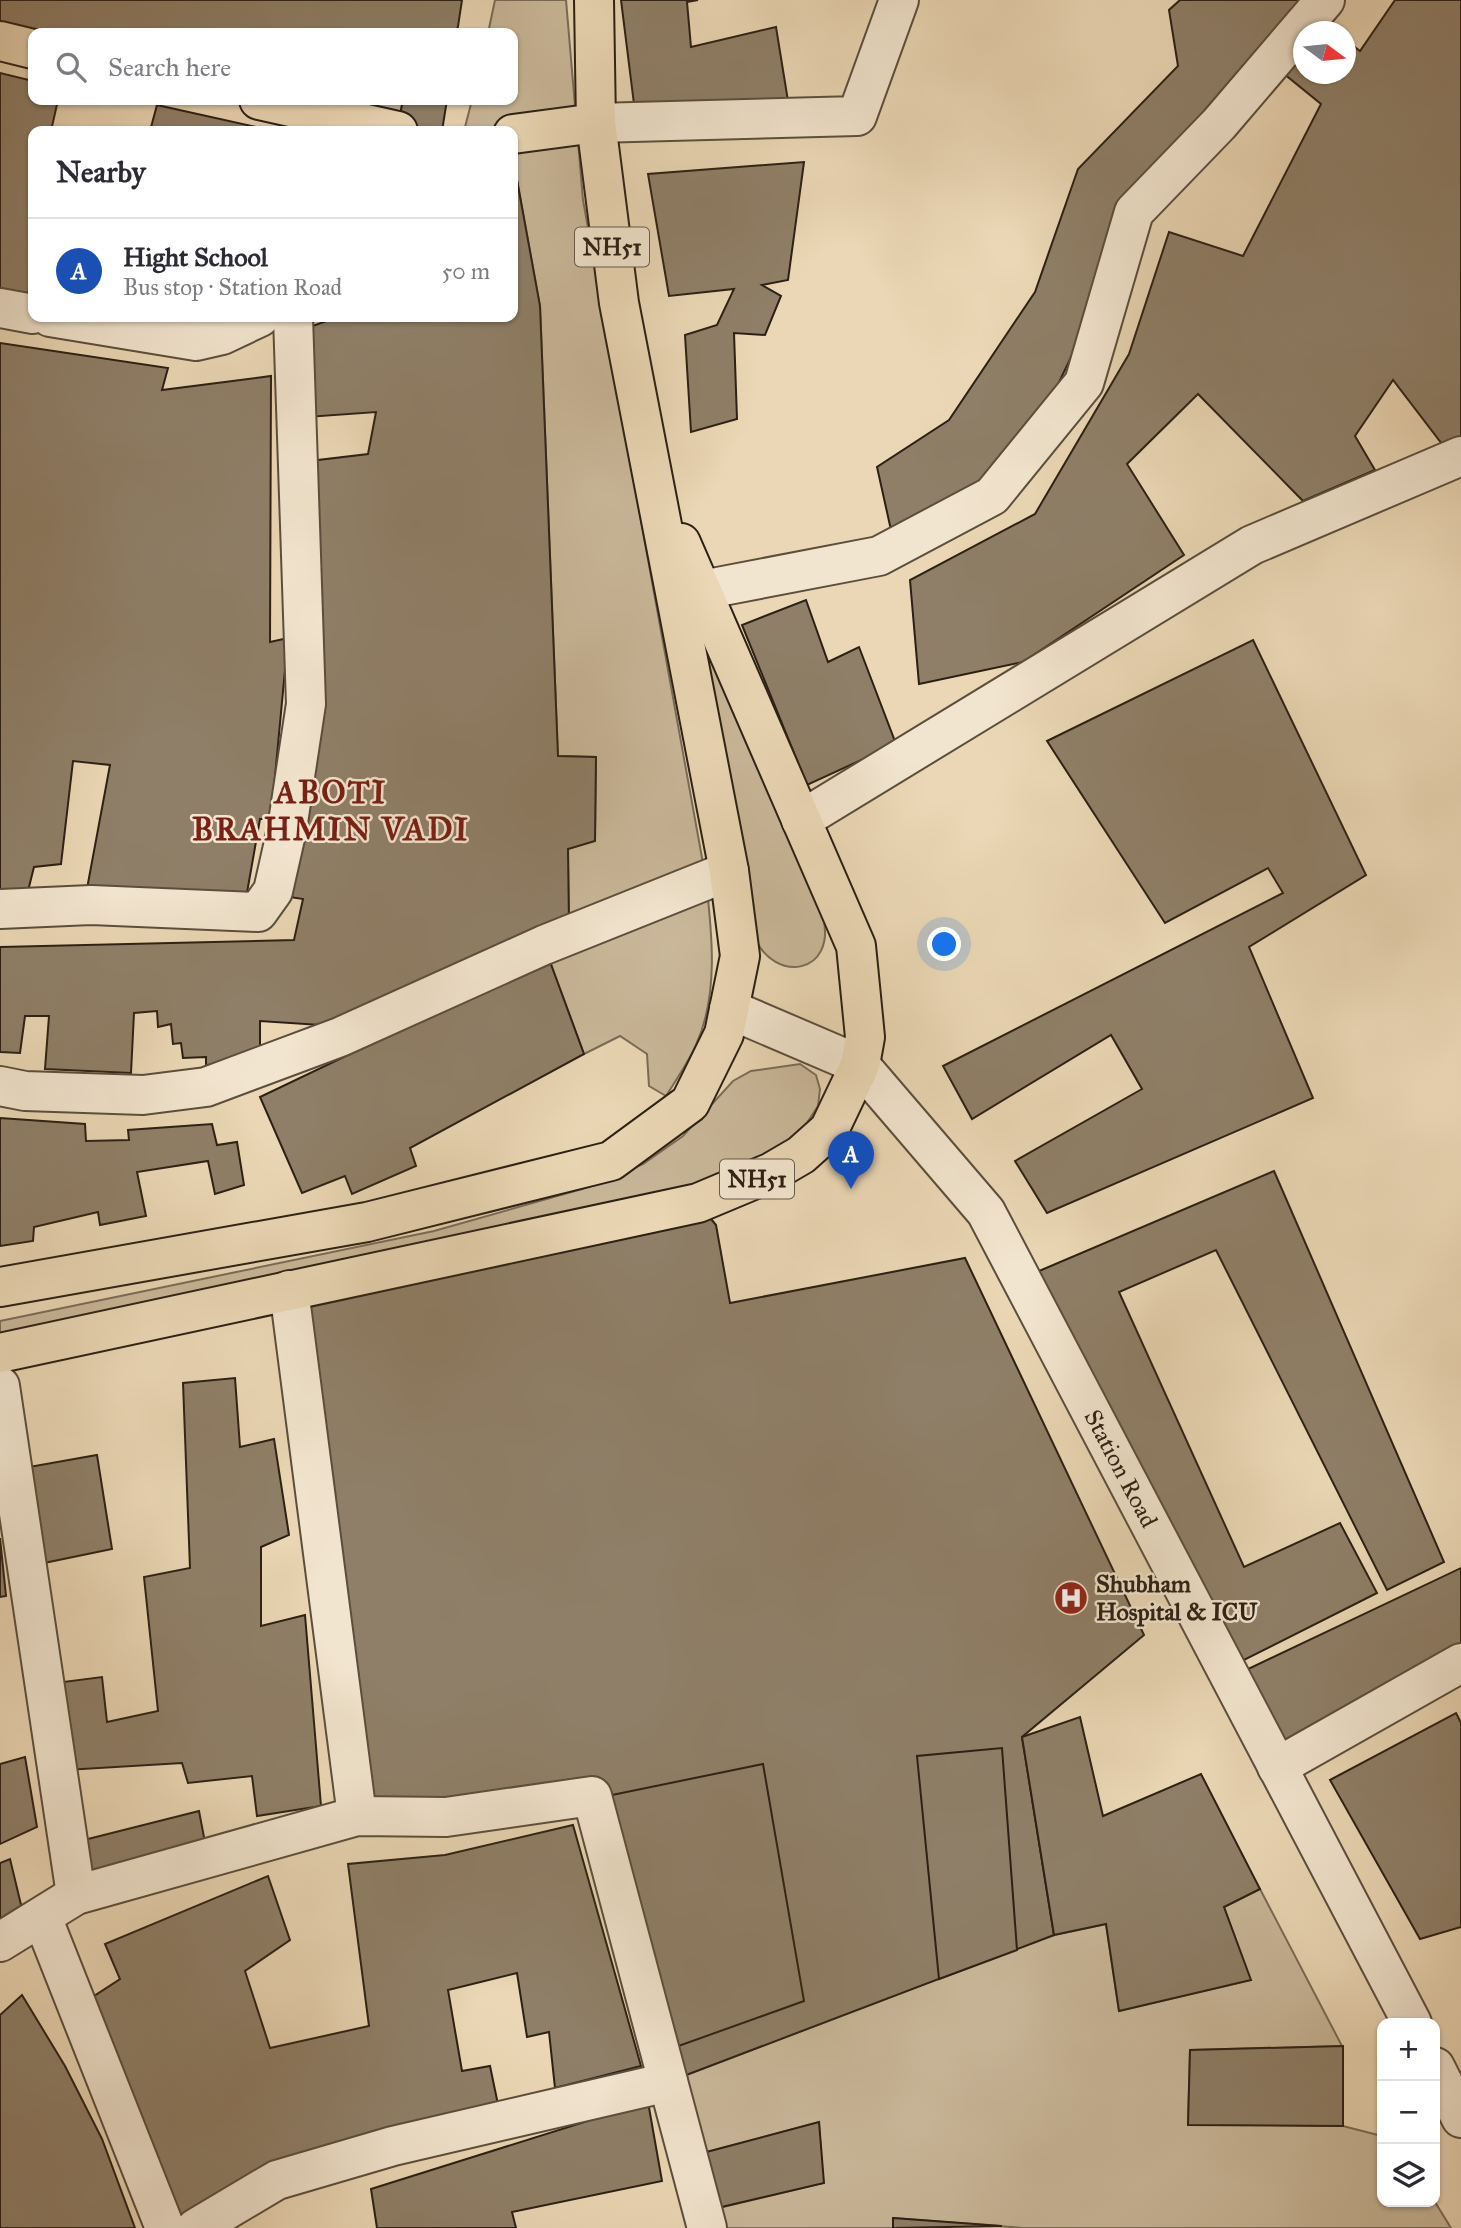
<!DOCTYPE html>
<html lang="en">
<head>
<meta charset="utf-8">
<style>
	:root { --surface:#fff; --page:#f7f7f7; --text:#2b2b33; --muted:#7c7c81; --line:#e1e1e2; --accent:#7c3aed }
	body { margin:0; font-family:"IM FELL Great Primer",serif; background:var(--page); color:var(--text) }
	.controls { position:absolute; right:21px; bottom:21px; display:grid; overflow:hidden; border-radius:14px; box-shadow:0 2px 5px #0004 }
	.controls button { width:63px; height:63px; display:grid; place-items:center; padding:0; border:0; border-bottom:2px solid var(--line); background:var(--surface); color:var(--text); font:35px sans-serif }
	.compass { position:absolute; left:1293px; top:21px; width:63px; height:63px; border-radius:50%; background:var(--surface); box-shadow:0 2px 5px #0004; rotate:105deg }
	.you { position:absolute; left:945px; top:945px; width:24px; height:24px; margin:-18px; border:5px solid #fff; border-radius:50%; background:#1a73e8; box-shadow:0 0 0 10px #1a73e833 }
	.badge { display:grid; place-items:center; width:46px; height:46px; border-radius:50%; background:var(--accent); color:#fff; font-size:23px; font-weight:700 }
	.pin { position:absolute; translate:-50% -58px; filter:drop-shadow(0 2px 4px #0008) }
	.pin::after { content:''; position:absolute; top:37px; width:24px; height:21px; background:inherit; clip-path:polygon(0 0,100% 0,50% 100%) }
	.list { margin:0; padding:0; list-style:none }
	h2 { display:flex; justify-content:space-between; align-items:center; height:91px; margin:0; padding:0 28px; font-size:30px }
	h2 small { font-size:23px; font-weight:400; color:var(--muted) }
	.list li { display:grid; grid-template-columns:46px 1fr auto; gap:21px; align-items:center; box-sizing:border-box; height:105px; padding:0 28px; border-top:2px solid var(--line) }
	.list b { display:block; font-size:26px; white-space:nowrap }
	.list p { margin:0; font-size:23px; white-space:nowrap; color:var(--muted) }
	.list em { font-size:23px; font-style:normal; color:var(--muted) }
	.icon { flex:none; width:38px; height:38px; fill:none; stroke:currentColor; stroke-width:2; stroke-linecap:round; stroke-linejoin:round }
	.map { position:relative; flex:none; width:1461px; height:2228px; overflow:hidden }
	.search { position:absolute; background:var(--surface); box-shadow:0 2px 5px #0004; left:28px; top:28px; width:490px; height:77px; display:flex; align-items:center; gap:18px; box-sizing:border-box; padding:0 24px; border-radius:14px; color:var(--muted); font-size:26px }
	.panel { position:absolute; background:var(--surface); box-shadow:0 2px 5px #0004; left:28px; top:126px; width:490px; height:196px; border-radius:14px }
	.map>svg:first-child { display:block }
	.green { fill:#cab89a; stroke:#7a6c58; stroke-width:2 }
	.building { fill:#8f7f68; stroke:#2b2015; stroke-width:2 }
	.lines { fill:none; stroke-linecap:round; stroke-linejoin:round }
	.minor-casing { stroke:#5b4e3d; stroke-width:42 }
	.major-casing { stroke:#2b2015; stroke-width:42 }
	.highway-casing { stroke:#2b2015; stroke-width:42 }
	.minor { stroke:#f2e5cf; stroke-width:38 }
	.major { stroke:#ebd7b5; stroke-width:38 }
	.highway { stroke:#ebd7b5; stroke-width:38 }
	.labels { text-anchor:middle; stroke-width:5; stroke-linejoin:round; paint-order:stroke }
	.shield { fill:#f2e5cf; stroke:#675b4d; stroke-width:2 }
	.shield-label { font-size:23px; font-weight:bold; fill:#2b2015 }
	.street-label { font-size:24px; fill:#2b2015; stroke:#f2e5cf }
	.poi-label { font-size:24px; font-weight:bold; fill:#2b2015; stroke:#f2e5cf; text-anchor:start }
	.district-label { font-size:32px; font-weight:bold; letter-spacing:2px; fill:#7a1f14; stroke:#f2e5cf }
</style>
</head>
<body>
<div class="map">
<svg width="1461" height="2228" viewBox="0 0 1461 2228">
	<rect width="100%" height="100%" fill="#ebd7b5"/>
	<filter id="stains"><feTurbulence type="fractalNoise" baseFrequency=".00286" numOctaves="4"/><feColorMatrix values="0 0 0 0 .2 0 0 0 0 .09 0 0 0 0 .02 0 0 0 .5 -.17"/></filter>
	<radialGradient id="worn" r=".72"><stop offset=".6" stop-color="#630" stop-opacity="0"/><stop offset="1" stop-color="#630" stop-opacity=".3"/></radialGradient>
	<g class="green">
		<path d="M495 0H566L583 200 706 880C712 933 719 994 696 1045 688 1063 676 1080 666 1096L649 1086 647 1054 620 1036 584 1054 544 945 569 935 568 849 595 840 596 757 558 756 540 306 513 158V131H464L472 100H513V33H488Z"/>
		<path d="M321 100H403L398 125Z"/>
		<path d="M685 586 823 917C837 973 775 986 753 935Z"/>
		<path d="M800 1064 816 1075 820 1089 818 1106 793 1144 744 1168 633 1205 0 1338V1321L434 1231 582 1189 643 1164 683 1136 733 1081 751 1071Z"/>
		<path d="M1260 1889 1342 2046 1190 2050 1188 2124 1343 2126 1382 2136V2202H1435L1451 2228H1023L894 2218 893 2228H707L702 2212 823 2183 819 2122 688 2157 668 2082 1054 1935 1106 1924 1119 2011 1250 1980 1224 1907Z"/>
	</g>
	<g class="building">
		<path d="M0 0H462L457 33 0 34Z"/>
		<path d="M621 0H698L687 2 691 47 776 27 789 107 635 112Z"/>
		<path d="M1180 0H1302L1185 142 1085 328 1052 397 980 485 891 530 877 467 949 420 1035 292 1078 169 1178 66 1169 10Z"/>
		<path d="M1395 0H1461V436L1442 444 1393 380 1355 436 1375 470 1303 501 1198 394 1127 464 1184 555 1023 662 919 684 910 580 1035 514 1129 354 1169 232 1243 256 1321 104 1283 73 1304 46V74H1346V40L1360 51Z"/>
		<path d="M0 73 33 81V100H58L51 131H33V305L0 300Z"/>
		<path d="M403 100H447L442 131 398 125Z"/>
		<path d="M157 105 274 131H150Z"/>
		<path d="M513 158 540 306 558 756 596 757 595 841 568 849 569 923 336 1026 260 1021V1055L206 1075V1057L183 1058 181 1043 173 1044 171 1024 158 1027 157 1011 134 1013 131 1073 45 1069 49 1016H25L20 1053 0 1052V947L294 940 303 899 283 896 310 461 368 454 376 412 307 417 310 327 337 317H513Z"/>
		<path d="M804 162 788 280 762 285 781 296 765 335 734 333 737 419 691 432 685 335 717 325 734 289 669 296 648 174Z"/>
		<path d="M0 343 168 368 162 390 271 376 270 642 288 638 271 819H260L245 904 86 894 110 765 73 761 61 864 34 867 25 903 0 900Z"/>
		<path d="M806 600 828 662 859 647 896 744 807 785 742 625Z"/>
		<path d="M1253 640 1366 875 1249 947 1313 1098 1047 1213 1015 1161 1142 1089 1111 1035 972 1119 943 1066 1283 893 1268 868 1165 923 1047 741Z"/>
		<path d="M549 959 584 1054 410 1148 416 1166 352 1194 345 1176 302 1193 260 1097Z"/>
		<path d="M0 1118 85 1124 86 1141 129 1140 128 1130 212 1124 217 1145 237 1142 244 1185 215 1194 208 1161 137 1172 146 1216 100 1225 98 1212 34 1227 33 1241 0 1246Z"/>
		<path d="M1274 1171 1444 1562 1387 1590 1216 1250 1119 1292 1244 1567 1340 1523 1377 1593 1236 1664 1039 1271Z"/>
		<path d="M698 1203 716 1225 730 1303 965 1258 1144 1635 1022 1737 1054 1935 668 2082 592 1796 357 1816 289 1290Z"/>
		<path d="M235 1378 240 1447 274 1439 289 1535 261 1547V1626L305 1615 321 1806 257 1816 252 1776 188 1783 182 1763 66 1770 55 1683 102 1677 107 1722 158 1711 144 1577 190 1568 183 1383Z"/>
		<path d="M97 1455 112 1549 44 1563 29 1467Z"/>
		<path d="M0 1538 6 1596 0 1597Z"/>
		<path d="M1461 1568V1653L1285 1748 1244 1671Z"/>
		<path d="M1456 1713 1461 1723V1927L1420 1939 1330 1780Z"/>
		<path d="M1080 1717 1103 1816 1201 1774 1260 1889 1224 1907 1251 1980 1119 2011 1106 1924 1054 1935 1022 1737Z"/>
		<path d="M1002 1748 1017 1950 939 1979 917 1756Z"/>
		<path d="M25 1757 37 1827 0 1844V1764Z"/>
		<path d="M763 1764 804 2001 673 2048 607 1796Z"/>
		<path d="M199 1811 207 1853 88 1884 80 1841Z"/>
		<path d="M573 1825 641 2066 555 2088 549 2032 527 2037 517 1973 448 1990 462 2071 490 2066 500 2114 177 2226 85 2002 120 1979 105 1944 268 1876 290 1940 245 1971 270 2048 369 2026 348 1864 445 1855Z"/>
		<path d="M10 1859 23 1913 0 1927V1863Z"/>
		<path d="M22 1995 65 2066 102 2139 135 2228H0V2015Z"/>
		<path d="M1343 2046V2126L1188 2125 1190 2050Z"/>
		<path d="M648 2102 662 2181 512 2212 516 2228H377L371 2189Z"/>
		<path d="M819 2122 824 2183 713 2209 699 2154Z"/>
		<path d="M893 2218 1002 2226 893 2228Z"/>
	</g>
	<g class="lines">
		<g class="minor-casing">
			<g id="minor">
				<path d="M596 123 857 116 899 0"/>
				<path d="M0 308 33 314"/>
				<path d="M50 317 196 341 222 335 260 317"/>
				<path d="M702 590 879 556 992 496 1084 383 1134 212 1219 124 1325 0"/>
				<path d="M801 820 1252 545 1461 456"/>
				<path d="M0 909 91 905 258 912 273 891 287 829 306 704 293 317"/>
				<path id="s1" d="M729 1009 860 1065 986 1212 1412 2023"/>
				<path d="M0 1086 25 1091 143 1095 206 1087 340 1037 544 945 729 871"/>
				<path d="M289 1290 357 1816"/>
				<path d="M0 1386 76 1895"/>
				<path d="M1277 1767 1461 1663"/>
				<path d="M42 1917 165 2228"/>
				<path d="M0 1942 76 1895 357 1816 446 1817 592 1796 707 2228"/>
				<path d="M1435 2067 1461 2118"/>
				<path d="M196 2228 277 2180 393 2146 668 2082"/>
			</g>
		</g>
		<g class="major-casing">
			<g id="major">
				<path d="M0 41 33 49"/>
				<path d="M259 100 398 131"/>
				<path d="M513 134 596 123"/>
			</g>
		</g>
		<g class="highway-casing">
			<g id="highway">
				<path d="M0 1287 367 1222 611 1161 690 1103 724 1034 740 956 729 871 619 303 596 123 594 0"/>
				<path d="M0 1353 698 1203 772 1172 801 1155 829 1130 860 1065 865 1037 856 946 681 543"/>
			</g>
		</g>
		<use href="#minor" class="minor"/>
		<use href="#major" class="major"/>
		<use href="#highway" class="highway"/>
	</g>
	<defs>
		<g id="hospital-disc" transform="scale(1.75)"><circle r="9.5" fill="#8f2418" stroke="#f2e5cf"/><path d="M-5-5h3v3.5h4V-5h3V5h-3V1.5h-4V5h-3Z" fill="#fff"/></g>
	</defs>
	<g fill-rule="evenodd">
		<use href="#hospital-disc" x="1071" y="1598"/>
	</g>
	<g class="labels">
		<g class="shield">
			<rect x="575" y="227.5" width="74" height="39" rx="5"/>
			<rect x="720" y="1159.5" width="74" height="39" rx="5"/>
		</g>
		<g class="shield-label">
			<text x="612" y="255">NH51</text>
			<text x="757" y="1187">NH51</text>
		</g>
		<g class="street-label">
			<text dy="8" stroke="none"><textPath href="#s1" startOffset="626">Station Road</textPath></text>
		</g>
		<g class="poi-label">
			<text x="1096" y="1592">Shubham<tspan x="1096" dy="28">Hospital &amp; ICU</tspan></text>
		</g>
		<g class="district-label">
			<text x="331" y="803">ABOTI<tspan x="331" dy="37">BRAHMIN VADI</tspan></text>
		</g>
	</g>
	<rect width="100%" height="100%" filter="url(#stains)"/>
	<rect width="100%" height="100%" fill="url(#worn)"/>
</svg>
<div class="controls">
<button>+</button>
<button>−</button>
<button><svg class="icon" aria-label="layers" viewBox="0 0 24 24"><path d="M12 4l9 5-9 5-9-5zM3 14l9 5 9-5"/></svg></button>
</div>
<svg class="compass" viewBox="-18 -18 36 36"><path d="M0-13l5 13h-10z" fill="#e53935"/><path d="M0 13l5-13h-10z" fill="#7c7c81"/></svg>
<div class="you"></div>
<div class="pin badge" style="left:851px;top:1189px;background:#1a4fb4">A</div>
<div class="search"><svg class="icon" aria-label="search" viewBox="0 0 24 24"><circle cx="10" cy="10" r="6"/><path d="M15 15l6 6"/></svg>Search here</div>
<section class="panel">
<h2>Nearby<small></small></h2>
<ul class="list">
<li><span class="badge" style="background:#1a4fb4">A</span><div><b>Hight School</b><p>Bus stop · Station Road</p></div><em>50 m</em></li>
</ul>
</section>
</div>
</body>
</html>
